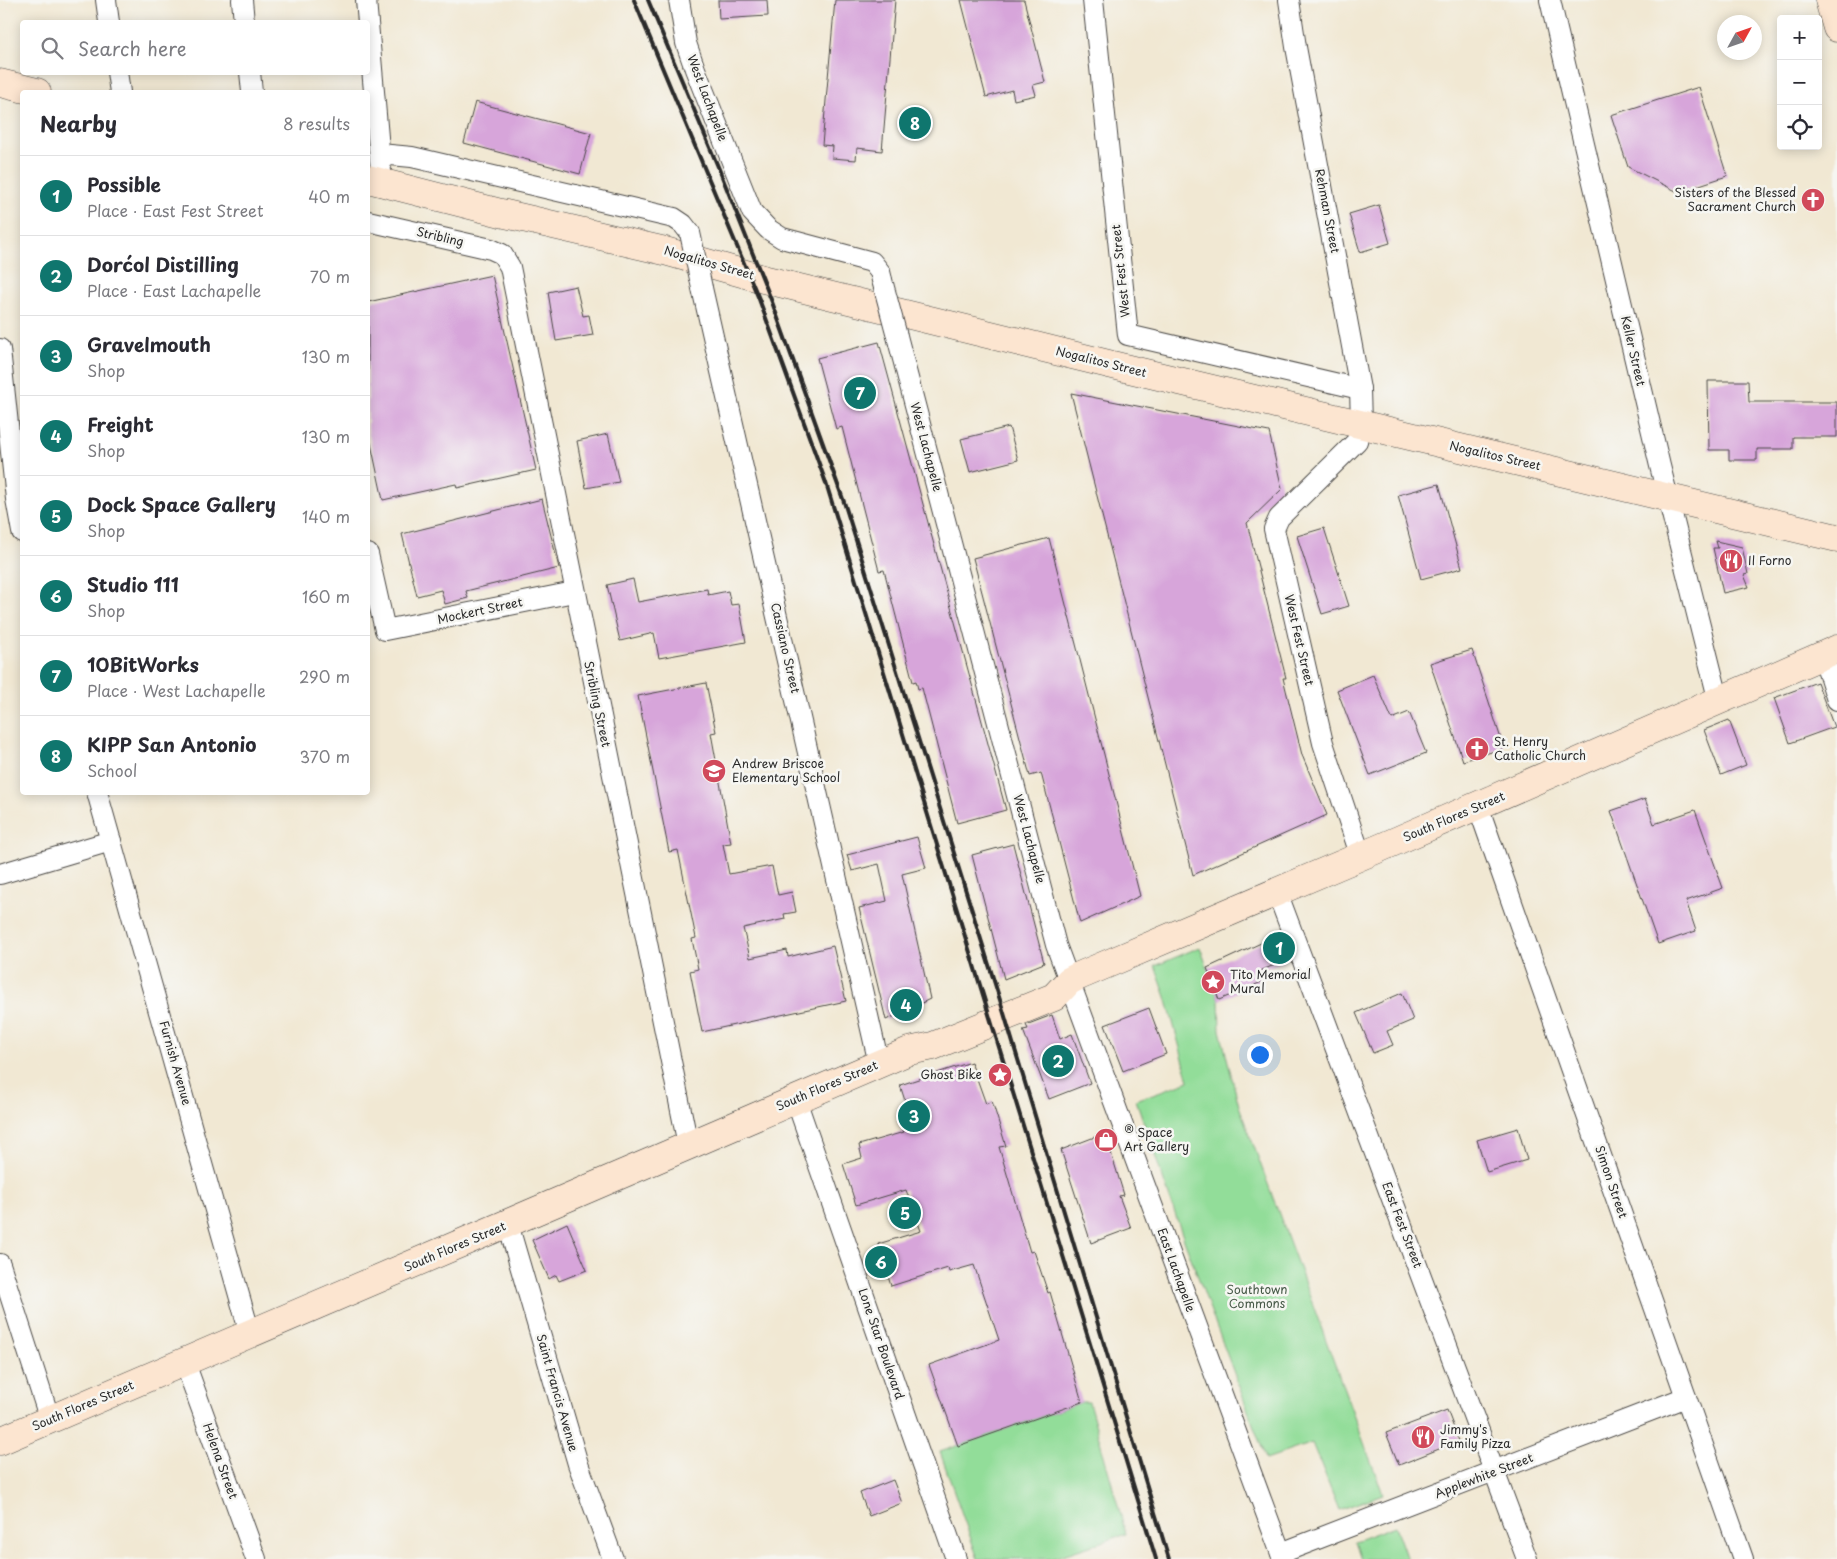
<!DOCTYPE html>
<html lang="en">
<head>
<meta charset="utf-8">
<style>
	:root { --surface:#fff; --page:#f7f7f7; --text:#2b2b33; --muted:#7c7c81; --line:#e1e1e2; --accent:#0f766e }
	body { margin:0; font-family:"Playpen Sans",sans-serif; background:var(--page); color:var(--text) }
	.controls { position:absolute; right:15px; top:15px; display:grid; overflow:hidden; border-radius:5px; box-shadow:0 2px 12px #0003 }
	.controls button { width:45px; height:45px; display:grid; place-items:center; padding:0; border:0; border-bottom:1px solid var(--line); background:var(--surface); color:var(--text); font:25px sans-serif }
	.compass { position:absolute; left:1717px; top:15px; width:45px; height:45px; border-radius:50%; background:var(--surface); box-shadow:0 2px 12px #0003; rotate:50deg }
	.you { position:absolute; left:1259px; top:1054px; width:18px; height:18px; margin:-12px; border:4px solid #fff; border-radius:50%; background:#1a73e8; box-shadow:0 0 0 8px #1a73e833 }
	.badge { display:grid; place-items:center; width:32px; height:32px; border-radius:50%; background:var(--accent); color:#fff; font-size:16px; font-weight:700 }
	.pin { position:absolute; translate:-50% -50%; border:2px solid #fff; box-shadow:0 1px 5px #0006 }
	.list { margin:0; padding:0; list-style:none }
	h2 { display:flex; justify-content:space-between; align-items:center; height:65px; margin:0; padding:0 20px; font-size:21px }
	h2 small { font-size:16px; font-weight:400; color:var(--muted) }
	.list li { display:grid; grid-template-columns:32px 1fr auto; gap:15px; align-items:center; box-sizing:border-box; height:80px; padding:0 20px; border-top:1px solid var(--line) }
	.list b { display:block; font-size:19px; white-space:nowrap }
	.list p { margin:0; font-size:16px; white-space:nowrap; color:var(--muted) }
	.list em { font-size:16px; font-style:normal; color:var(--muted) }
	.icon { flex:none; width:28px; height:28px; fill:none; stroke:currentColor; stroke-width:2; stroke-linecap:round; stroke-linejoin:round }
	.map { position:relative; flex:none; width:1837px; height:1559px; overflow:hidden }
	.search { position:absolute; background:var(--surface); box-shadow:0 2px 12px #0003; left:20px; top:20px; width:350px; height:55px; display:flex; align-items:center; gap:12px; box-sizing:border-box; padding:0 18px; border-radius:5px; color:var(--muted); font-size:19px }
	.panel { position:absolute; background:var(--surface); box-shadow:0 2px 12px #0003; left:20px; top:90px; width:350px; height:705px; border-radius:5px }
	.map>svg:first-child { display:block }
	.green { fill:#92dd99; stroke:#5e8462 }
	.building { fill:#d7a5da }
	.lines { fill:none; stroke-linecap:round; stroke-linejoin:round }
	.street-casing { stroke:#494744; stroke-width:22 }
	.secondary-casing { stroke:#494744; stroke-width:29 }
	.street { stroke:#fff; stroke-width:20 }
	.secondary { stroke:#fce5d0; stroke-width:28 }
	.rail { stroke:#2b2b2b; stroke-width:4 }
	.street-bridge-casing { stroke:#494744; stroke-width:22; stroke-linecap:butt }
	.street-bridge { stroke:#fff; stroke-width:20 }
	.labels { text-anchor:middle; stroke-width:5; stroke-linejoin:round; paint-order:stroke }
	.street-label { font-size:12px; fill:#2b2b2b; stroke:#f6f6f2 }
	.poi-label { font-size:12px; fill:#2b2b2b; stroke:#f6f6f2; text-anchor:start }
	.park-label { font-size:12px; fill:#455846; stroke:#f6f6f2 }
</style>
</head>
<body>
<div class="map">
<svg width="1837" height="1559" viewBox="0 0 1837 1559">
	<rect width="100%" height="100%" fill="#f6f6f2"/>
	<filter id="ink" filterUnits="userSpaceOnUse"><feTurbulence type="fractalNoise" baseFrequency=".02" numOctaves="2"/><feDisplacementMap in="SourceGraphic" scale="10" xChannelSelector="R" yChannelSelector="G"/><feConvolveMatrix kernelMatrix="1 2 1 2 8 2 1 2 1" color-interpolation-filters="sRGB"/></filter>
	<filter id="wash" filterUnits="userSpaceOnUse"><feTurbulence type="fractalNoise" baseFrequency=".0096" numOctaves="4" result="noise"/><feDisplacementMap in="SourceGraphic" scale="20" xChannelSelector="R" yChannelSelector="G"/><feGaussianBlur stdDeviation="1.12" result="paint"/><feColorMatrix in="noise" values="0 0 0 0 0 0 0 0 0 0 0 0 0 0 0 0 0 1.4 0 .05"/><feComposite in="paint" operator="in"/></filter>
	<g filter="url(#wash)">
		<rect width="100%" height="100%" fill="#f1e8d3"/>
		<g class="green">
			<path d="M1200 947 1219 1000 1220 1030 1239 1106 1383 1494 1339 1510 1312 1443 1266 1459 1182 1234 1136 1100 1189 1081 1166 997 1155 966Z"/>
			<path d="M1082 1402H1089L1126 1534 1051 1559H978L940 1452Z"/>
			<path d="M1395 1526 1407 1559H1361L1355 1541Z"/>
		</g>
		<g id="blocks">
			<g class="building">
				<path d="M718 0H767L768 16 719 19Z"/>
				<path d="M835 0H895L882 151 857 148 856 160 832 158 833 146 822 145Z"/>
				<path d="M961 0H1024L1045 82 1033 85 1036 95 1014 100 1012 90 986 97Z"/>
				<path d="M1699 87 1727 176 1678 192 1628 167 1611 115Z"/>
				<path d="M475 102 591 133 580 174 464 143Z"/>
				<path d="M1379 205 1390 243 1360 252 1349 214Z"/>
				<path d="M492 275 536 470 457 488 456 484 383 500 368 430V302Z"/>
				<path d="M576 286 583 316 589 315 593 335 556 341 548 292Z"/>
				<path d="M879 342 1006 810 957 823 922 688 918 689 916 681 913 682 884 570 879 571 842 427 836 429 817 358Z"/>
				<path d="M1708 381H1748L1749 402H1837V437H1793V449H1757V460H1729V450H1709Z"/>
				<path d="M1071 393 1269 432 1282 489 1247 523 1286 678H1283L1302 755 1327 815 1193 875Z"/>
				<path d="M1009 427 1018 460 970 472 961 439Z"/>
				<path d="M608 434 619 482 586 488 577 441Z"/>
				<path d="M1439 484 1462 568 1421 579 1398 495Z"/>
				<path d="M542 499 559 568 466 591 468 598 445 604 441 590 417 596 402 534Z"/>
				<path d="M1324 528 1349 606 1322 614 1297 536Z"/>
				<path d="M1049 538 1140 896 1080 923 1041 773 1030 776 973 558Z"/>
				<path d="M1716 541 1742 547 1748 574 1744 575 1749 587 1723 593 1713 548H1718Z"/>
				<path d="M633 579 638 602 707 589 708 595 728 591 731 605 739 604 746 642 659 658 654 633 620 641 607 585Z"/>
				<path d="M1472 650 1504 748 1463 761 1430 663Z"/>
				<path d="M1373 675 1392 719 1409 712 1426 753 1370 775 1337 690Z"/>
				<path d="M1817 682 1834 727 1790 743 1774 698Z"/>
				<path d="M706 683 716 732 711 733 731 843 723 844 729 874 772 866 778 895 792 892 796 912 784 914 785 919 743 928 750 958 787 950 788 957 833 946 846 1001 702 1032 690 971 698 969 692 939 696 938 678 850 669 852 638 696Z"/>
				<path d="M1729 720 1746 765 1721 775 1704 730Z"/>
				<path d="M1645 799 1654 824 1695 810 1723 888 1686 901 1696 931 1658 944 1611 811Z"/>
				<path d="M917 837 926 868 902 874 930 999 886 1020 859 908 887 901 879 864 852 871 847 855Z"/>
				<path d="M1013 844 1044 963 1004 979 972 855Z"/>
				<path d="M1274 937 1284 961 1260 971 1264 981 1219 1000 1207 968Z"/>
				<path d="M1402 993 1413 1020 1387 1031 1393 1045 1373 1053 1356 1013Z"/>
				<path d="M1149 1008 1166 1054 1123 1071 1105 1025Z"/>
				<path d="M1052 1015 1060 1039 1072 1034 1090 1083 1049 1099 1023 1030 1028 1029 1026 1025Z"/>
				<path d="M971 1062 986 1104 992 1101 1006 1146 999 1147 1030 1252 1034 1251 1048 1293 1050 1292 1082 1402 958 1446 929 1365 999 1340 974 1265 949 1272 948 1268 891 1286 878 1244 921 1231 906 1190 856 1205 843 1164 862 1158 859 1145 904 1132 897 1111 907 1107 900 1085Z"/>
				<path d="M1518 1128 1527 1160 1487 1172 1477 1140Z"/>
				<path d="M1105 1133 1124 1195 1119 1196 1131 1228 1091 1243 1061 1150Z"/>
				<path d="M567 1223 587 1270 559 1281 556 1275 549 1279 532 1240Z"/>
				<path d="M1447 1410 1459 1441 1399 1465 1386 1433Z"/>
				<path d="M893 1480 902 1503 869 1516 860 1493Z"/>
			</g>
		</g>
	</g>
	<g filter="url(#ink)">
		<use href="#blocks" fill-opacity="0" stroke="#494744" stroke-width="1"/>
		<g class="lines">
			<g class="street-casing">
				<g id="street">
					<path d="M106 0 109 22"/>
					<path d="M242 0 244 22"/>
					<path d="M366 0 382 183"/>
					<path d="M679 0 686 43 695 69 752 212 768 229 782 238 872 262 880 272 882 280"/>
					<path d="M1093 0 1128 335 1360 389"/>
					<path d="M1289 0 1296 47 1360 389 1361 423 1357 441 1279 518 1274 529 1323 743 1361 857"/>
					<path d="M1550 0 1660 466 1719 702"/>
					<path d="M117 72 120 92"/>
					<path d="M250 72 252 92"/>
					<path d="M380 154 412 157 674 218 683 224 690 233"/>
					<path d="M368 221 491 249 502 254 510 267 688 1145"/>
					<path d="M702 288 879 1064"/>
					<path d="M897 336 1056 945 1283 1559"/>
					<path d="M0 349 16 499 22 532"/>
					<path d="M368 554 385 630 574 592"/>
					<path d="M1823 655 1837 700"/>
					<path d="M97 792 250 1334"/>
					<path d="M1478 806 1743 1559"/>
					<path d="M0 874 111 841"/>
					<path d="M1277 892 1527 1559"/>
					<path d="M796 1100 956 1559"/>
					<path d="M508 1224 578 1464 613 1559"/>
					<path d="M0 1264 50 1420"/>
					<path d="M185 1363 256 1559"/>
					<path d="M1281 1553 1686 1397"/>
				</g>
			</g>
			<g class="secondary-casing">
				<g id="secondary">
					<path d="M1829 0 1837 28"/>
					<path d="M0 83 37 92"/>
					<path d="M368 179 501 213 665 251 763 279 1133 370 1837 538"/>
					<path d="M0 1441 909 1051 933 1046 1054 997 1069 981 1079 976 1380 848 1837 649"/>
				</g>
			</g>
			<use href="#street" class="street"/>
			<use href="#secondary" class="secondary"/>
			<g class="rail">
				<path d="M634 0 759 299 826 483 1156 1559"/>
				<path d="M648 0 719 169 772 302 844 502 1000 1000 1169 1559"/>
			</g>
			<g class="street-bridge-casing">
				<g id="street-bridge">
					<path d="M690 233 702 288"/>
					<path d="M882 280 897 336"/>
				</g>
			</g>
			<use href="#street-bridge" class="street-bridge"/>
		</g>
	</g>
	<defs>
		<g id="church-disc" transform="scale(1.25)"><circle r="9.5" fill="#d1495b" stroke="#f6f6f2"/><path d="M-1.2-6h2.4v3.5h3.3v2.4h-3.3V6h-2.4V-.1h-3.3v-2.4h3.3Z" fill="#fff"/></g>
		<g id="restaurant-disc" transform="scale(1.25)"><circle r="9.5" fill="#d1495b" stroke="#f6f6f2"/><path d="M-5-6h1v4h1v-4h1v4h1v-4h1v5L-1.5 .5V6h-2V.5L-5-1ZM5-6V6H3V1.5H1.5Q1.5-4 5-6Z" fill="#fff"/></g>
		<g id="school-disc" transform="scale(1.25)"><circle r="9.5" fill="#d1495b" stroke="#f6f6f2"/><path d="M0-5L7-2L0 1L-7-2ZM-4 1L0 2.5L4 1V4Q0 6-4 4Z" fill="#fff"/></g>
		<g id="sight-disc" transform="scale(1.25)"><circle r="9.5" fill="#d1495b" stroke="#f6f6f2"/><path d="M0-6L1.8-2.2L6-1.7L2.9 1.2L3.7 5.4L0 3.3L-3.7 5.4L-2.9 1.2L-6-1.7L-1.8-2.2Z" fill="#fff"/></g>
		<g id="shop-disc" transform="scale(1.25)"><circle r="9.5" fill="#d1495b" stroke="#f6f6f2"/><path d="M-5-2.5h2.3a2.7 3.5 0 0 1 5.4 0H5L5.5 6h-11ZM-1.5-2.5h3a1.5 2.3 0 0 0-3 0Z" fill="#fff"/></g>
	</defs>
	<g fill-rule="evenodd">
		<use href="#church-disc" x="1813" y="200"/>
		<use href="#restaurant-disc" x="1731" y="561"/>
		<use href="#church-disc" x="1477" y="749"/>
		<use href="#school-disc" x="714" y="771"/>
		<use href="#sight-disc" x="1213" y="982"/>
		<use href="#sight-disc" x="1000" y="1075"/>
		<use href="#shop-disc" x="1106" y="1140"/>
		<use href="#restaurant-disc" x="1423" y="1437"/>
	</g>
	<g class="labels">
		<g class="street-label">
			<text transform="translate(707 98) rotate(69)" y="4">West Lachapelle</text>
			<text transform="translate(1327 211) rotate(79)" y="4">Rehman Street</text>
			<text transform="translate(440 237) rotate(13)" y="4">Stribling</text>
			<text transform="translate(709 263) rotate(16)" y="4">Nogalitos Street</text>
			<text transform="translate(1121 271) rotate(-96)" y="4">West Fest Street</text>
			<text transform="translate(1633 351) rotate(77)" y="4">Keller Street</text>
			<text transform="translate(1101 362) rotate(14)" y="4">Nogalitos Street</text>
			<text transform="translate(926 447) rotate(75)" y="4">West Lachapelle</text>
			<text transform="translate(1495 456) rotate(13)" y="4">Nogalitos Street</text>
			<text transform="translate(480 611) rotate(-12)" y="4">Mockert Street</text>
			<text transform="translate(1299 640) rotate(77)" y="4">West Fest Street</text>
			<text transform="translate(785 648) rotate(77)" y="4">Cassiano Street</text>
			<text transform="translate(597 704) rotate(78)" y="4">Stribling Street</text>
			<text transform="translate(1454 817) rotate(-23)" y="4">South Flores Street</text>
			<text transform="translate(1029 839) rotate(75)" y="4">West Lachapelle</text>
			<text transform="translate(175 1063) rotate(74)" y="4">Furnish Avenue</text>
			<text transform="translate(827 1086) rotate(-23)" y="4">South Flores Street</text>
			<text transform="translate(1611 1182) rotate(71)" y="4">Simon Street</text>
			<text transform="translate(1402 1225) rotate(69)" y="4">East Fest Street</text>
			<text transform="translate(455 1247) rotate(-23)" y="4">South Flores Street</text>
			<text transform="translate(1176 1270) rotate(70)" y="4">East Lachapelle</text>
			<text transform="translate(881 1344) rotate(71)" y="4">Lone Star Boulevard</text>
			<text transform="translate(557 1393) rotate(74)" y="4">Saint Francis Avenue</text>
			<text transform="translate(83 1406) rotate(-23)" y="4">South Flores Street</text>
			<text transform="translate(220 1461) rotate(70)" y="4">Helena Street</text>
			<text transform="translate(1484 1476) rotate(-21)" y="4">Applewhite Street</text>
		</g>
		<g class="poi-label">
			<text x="1796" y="197" text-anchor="end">Sisters of the Blessed<tspan x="1796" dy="14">Sacrament Church</tspan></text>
			<text x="1748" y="565">Il Forno</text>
			<text x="1494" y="746">St. Henry<tspan x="1494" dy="14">Catholic Church</tspan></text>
			<text x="732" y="768">Andrew Briscoe<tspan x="732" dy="14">Elementary School</tspan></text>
			<text x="1230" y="979">Tito Memorial<tspan x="1230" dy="14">Mural</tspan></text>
			<text x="982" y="1079" text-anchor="end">Ghost Bike</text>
			<text x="1124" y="1137">® Space<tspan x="1124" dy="14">Art Gallery</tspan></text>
			<text x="1440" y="1434">Jimmy's<tspan x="1440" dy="14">Family Pizza</tspan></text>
		</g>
		<g class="park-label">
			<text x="1257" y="1294">Southtown<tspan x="1257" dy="14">Commons</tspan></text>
		</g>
	</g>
</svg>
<div class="controls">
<button>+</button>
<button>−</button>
<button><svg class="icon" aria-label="locate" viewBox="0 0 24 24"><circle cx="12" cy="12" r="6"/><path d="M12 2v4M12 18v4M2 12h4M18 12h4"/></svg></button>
</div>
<svg class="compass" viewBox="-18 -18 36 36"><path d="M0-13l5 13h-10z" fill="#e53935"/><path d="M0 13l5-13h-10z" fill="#7c7c81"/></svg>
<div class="you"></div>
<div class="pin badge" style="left:1279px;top:948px">1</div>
<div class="pin badge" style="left:1058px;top:1061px">2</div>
<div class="pin badge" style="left:914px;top:1116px">3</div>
<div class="pin badge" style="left:906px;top:1005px">4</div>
<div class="pin badge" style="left:905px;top:1213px">5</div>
<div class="pin badge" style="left:881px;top:1262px">6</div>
<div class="pin badge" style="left:860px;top:393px">7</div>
<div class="pin badge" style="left:915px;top:123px">8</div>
<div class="search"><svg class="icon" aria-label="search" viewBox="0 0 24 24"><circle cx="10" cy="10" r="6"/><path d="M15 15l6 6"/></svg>Search here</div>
<section class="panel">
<h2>Nearby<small>8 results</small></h2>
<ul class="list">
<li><span class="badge">1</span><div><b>Possible</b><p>Place · East Fest Street</p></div><em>40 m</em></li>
<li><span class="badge">2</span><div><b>Dorćol Distilling</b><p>Place · East Lachapelle</p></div><em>70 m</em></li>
<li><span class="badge">3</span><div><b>Gravelmouth</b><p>Shop</p></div><em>130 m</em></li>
<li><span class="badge">4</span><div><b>Freight</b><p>Shop</p></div><em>130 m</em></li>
<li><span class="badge">5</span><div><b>Dock Space Gallery</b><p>Shop</p></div><em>140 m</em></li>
<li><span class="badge">6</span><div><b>Studio 111</b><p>Shop</p></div><em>160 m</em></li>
<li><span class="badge">7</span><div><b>10BitWorks</b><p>Place · West Lachapelle</p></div><em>290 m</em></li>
<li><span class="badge">8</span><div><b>KIPP San Antonio</b><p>School</p></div><em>370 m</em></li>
</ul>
</section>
</div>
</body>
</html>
